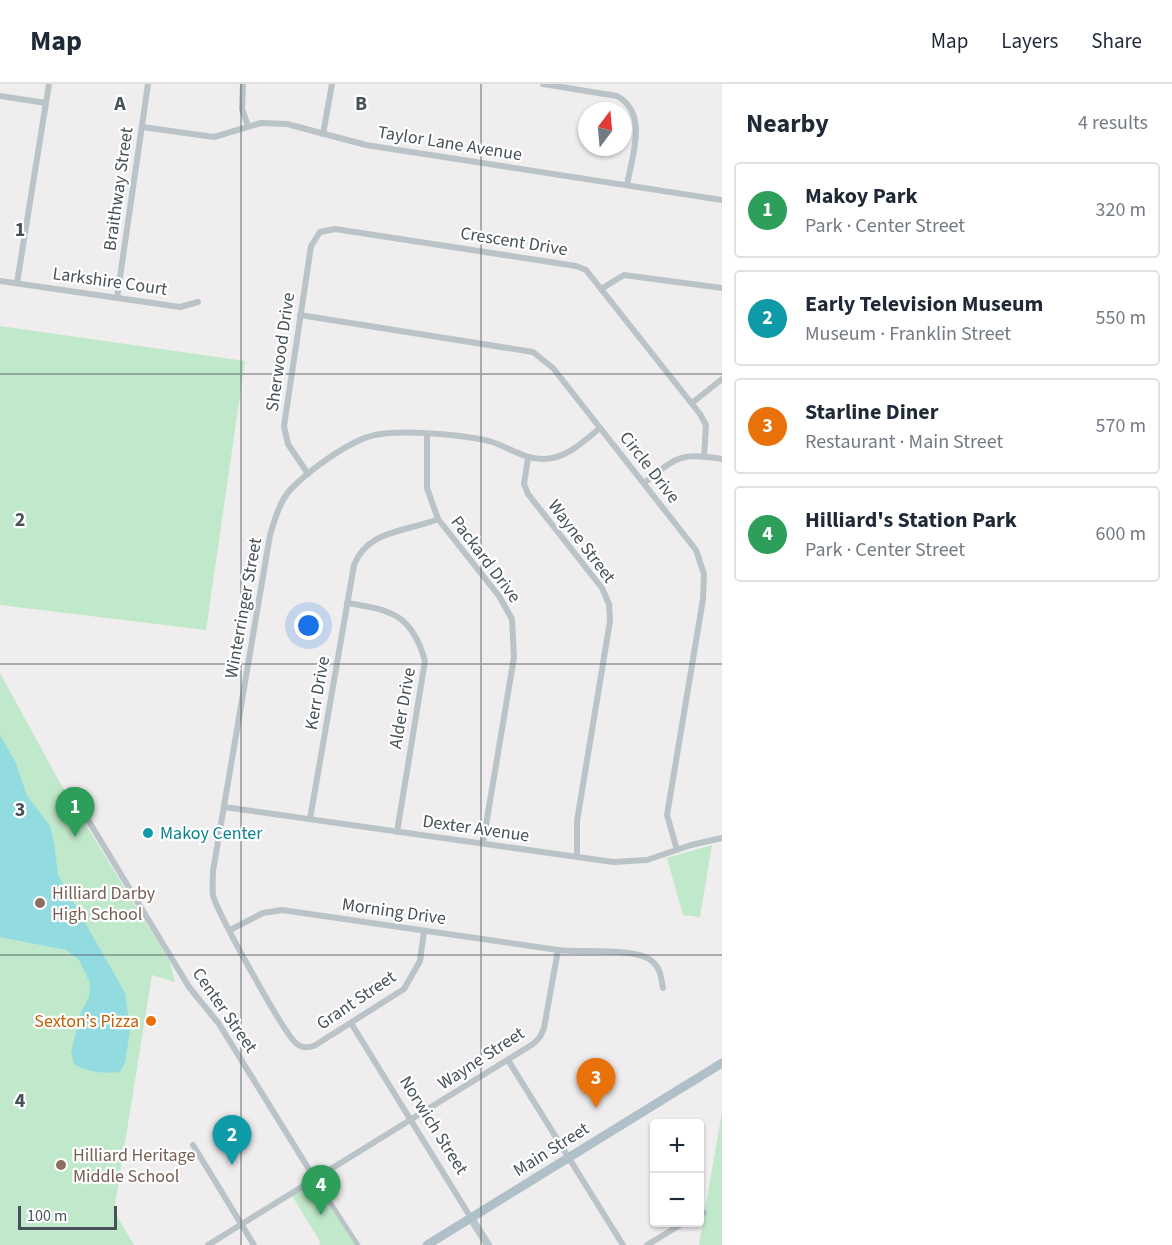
<!DOCTYPE html>
<html lang="en">
<head>
<meta charset="utf-8">
<style>
	:root { --surface:#fff; --page:#f2f2f3; --text:#1f2937; --muted:#747a83; --line:#e0e1e3; --accent:#2f87c7 }
	body { margin:0; font-family:"Source Sans 3",sans-serif; background:var(--page); color:var(--text) }
	.controls { position:absolute; right:18px; bottom:18px; display:grid; overflow:hidden; border-radius:6px; box-shadow:0 2px 4px #0004 }
	.controls button { width:54px; height:54px; display:grid; place-items:center; padding:0; border:0; border-bottom:2px solid var(--line); background:var(--surface); color:var(--text); font:30px sans-serif }
	.compass { position:absolute; left:578px; top:18px; width:54px; height:54px; border-radius:50%; background:var(--surface); box-shadow:0 2px 4px #0004; rotate:16deg }
	.scale { position:absolute; left:18px; bottom:15px; width:99px; box-sizing:border-box; padding-left:6px; border:3px solid #475258; border-top:0; font-size:16px; line-height:21px; white-space:nowrap; color:#475258; -webkit-text-stroke:4px #fff; paint-order:stroke }
	.you { position:absolute; left:309px; top:542px; width:21px; height:21px; margin:-15px; border:4px solid #fff; border-radius:50%; background:#1a73e8; box-shadow:0 0 0 9px #1a73e833 }
	.badge { display:grid; place-items:center; width:39px; height:39px; border-radius:50%; background:var(--accent); color:#fff; font-size:20px; font-weight:700 }
	.pin { position:absolute; translate:-50% -50px; filter:drop-shadow(0 2px 3px #0008) }
	.pin::after { content:''; position:absolute; top:32px; width:21px; height:18px; background:inherit; clip-path:polygon(0 0,100% 0,50% 100%) }
	.list { margin:0; padding:0; list-style:none }
	h2 { display:flex; justify-content:space-between; align-items:center; height:78px; margin:0; padding:0 24px; font-size:26px }
	h2 small { font-size:20px; font-weight:400; color:var(--muted) }
	.list li { display:grid; grid-template-columns:39px 1fr auto; gap:18px; align-items:center; box-sizing:border-box; height:96px; margin:0 12px 12px; padding:0 12px; border:2px solid var(--line); border-radius:6px }
	.list b { display:block; font-size:22px; white-space:nowrap }
	.list p { margin:0; font-size:20px; white-space:nowrap; color:var(--muted) }
	.list em { font-size:20px; font-style:normal; color:var(--muted) }
	.map { position:relative; flex:none; width:722px; height:1161px; overflow:hidden }
	header { display:flex; align-items:center; gap:36px; box-sizing:border-box; height:84px; padding:0 30px; background:var(--surface); border-bottom:2px solid var(--line) }
	header strong { font-size:28px }
	nav { display:flex; gap:33px; margin-inline-start:auto; font-size:21px }
	main { display:flex }
	aside { flex:1; background:var(--surface) }
	.map>svg:first-child { display:block }
	.green { fill:#c0e8ca }
	.water { fill:#92dbe0 }
	.lines { fill:none; stroke-linecap:round; stroke-linejoin:round }
	.pedestrian { stroke:#bac3c8; stroke-width:4.5 }
	.minor { stroke:#bac3c8; stroke-width:6 }
	.secondary { stroke:#bbc6cc; stroke-width:8 }
	.primary { stroke:#b0c0c8; stroke-width:9 }
	.grid { fill:none; stroke:#475258; stroke-width:1.5; stroke-opacity:0.55 }
	.culture-dot { fill:#0f9aa8; stroke:#fff; stroke-width:2 }
	.education-dot { fill:#8d6e63; stroke:#fff; stroke-width:2 }
	.food-dot { fill:#e8710a; stroke:#fff; stroke-width:2 }
	.labels { text-anchor:middle; stroke-width:4.5; stroke-linejoin:round; paint-order:stroke }
	.street-label { font-size:18px; fill:#475258; stroke:#fff }
	.culture-label { font-size:18px; fill:#0d838f; stroke:#fff; text-anchor:start }
	.education-label { font-size:18px; fill:#785e54; stroke:#fff; text-anchor:start }
	.food-label { font-size:18px; fill:#c56008; stroke:#fff; text-anchor:end }
	.grid-label { font-size:20px; text-anchor:middle; font-weight:bold; fill:#475258; stroke:#fff; stroke-width:4.5; stroke-linejoin:round; paint-order:stroke }
</style>
</head>
<body>
<header>
<strong>Map</strong>
<nav><a>Map</a><a>Layers</a><a>Share</a></nav>
</header>
<main>
<div class="map">
<svg width="722" height="1161" viewBox="0 0 722 1161">
	<rect width="100%" height="100%" fill="#efeded"/>
	<g class="green">
		<path d="M0 242 245 277 206 546 0 521Z"/>
		<path d="M0 589 59 697 170 878 175 898 152 891 114 1127 134 1161H0Z"/>
		<path d="M712 761 700 833 683 831 667 774Z"/>
		<path d="M722 1028V1161H699Z"/>
		<path d="M315 1095 358 1161H319L321 1159 291 1110Z"/>
	</g>
	<path class="water" d="M0 651 16 679 27 712 50 742 54 758 58 791 125 909 130 946 125 979 120 988C105 990 87 988 74 980L71 968 81 928 89 913 90 899 79 876 66 866 0 853Z"/>
	<g class="lines">
		<path class="pedestrian" d="M315 1095 358 1161"/>
		<g class="minor">
			<path d="M243 0 242 25 248 42"/>
			<path d="M543 0 617 12C649 30 632 71 627 101"/>
			<path d="M0 12 46 19"/>
			<path d="M142 43 214 53 261 39 287 40 366 61 722 116"/>
			<path d="M323 50 332 0"/>
			<path d="M0 197 180 223 198 218"/>
			<path d="M17 199 49 0"/>
			<path d="M601 205 624 191 722 204"/>
			<path d="M117 214 148 0"/>
			<path d="M300 231 533 268 553 284 696 466 704 490 703 515 667 731 677 766"/>
			<path d="M692 319 722 295"/>
			<path d="M427 350V404L438 435 499 512 512 535 514 573 483 759"/>
			<path d="M528 374 524 400 528 410 602 504 609 520 610 537 577 737V773"/>
			<path d="M308 390 288 360 284 342 311 162 320 148 335 145 576 182 586 186 700 330 706 341 704 372"/>
			<path d="M644 399C677 373 679 368 722 375"/>
			<path d="M347 519C391 526 412 530 425 577L397 748"/>
			<path d="M70 706 189 903 219 940 315 1095"/>
			<path d="M224 723 613 778 647 776 691 761 722 754"/>
			<path d="M310 735 354 481C368 445 407 448 438 435"/>
			<path d="M230 846 263 829 282 826 558 866C581 869 639 863 653 878 661 885 661 894 663 904"/>
			<path d="M424 847 420 877 404 905 314 962C308 964 302 964 297 960 285 952 216 826 213 811 212 803 213 795 213 787L270 451C275 435 279 419 290 406 308 387 350 356 375 351 401 345 463 351 489 357 509 363 525 376 545 375 567 374 584 357 600 344"/>
			<path d="M351 939 471 1134"/>
			<path d="M508 976 623 1161"/>
			<path d="M193 1061 254 1161"/>
			<path d="M700 1132 704 1129"/>
			<path d="M208 1161 533 960 540 953 544 944 558 866"/>
			<path d="M647 1161 685 1138"/>
		</g>
		<path class="secondary" d="M471 1134 488 1161"/>
		<path class="primary" d="M427 1161 722 979"/>
	</g>
	<path class="grid" d="M241 0V1161M481 0V1161M0 290H722M0 580H722M0 871H722"/>
	<circle class="culture-dot" cx="148" cy="749" r="6"/>
	<g class="education-dot">
		<circle cx="40" cy="819" r="6"/>
		<circle cx="61" cy="1081" r="6"/>
	</g>
	<circle class="food-dot" cx="151" cy="937" r="6"/>
	<g class="labels">
		<g class="street-label">
			<text transform="translate(450 59) rotate(9)" y="6">Taylor Lane Avenue</text>
			<text transform="translate(118 105) rotate(-82)" y="6">Braithway Street</text>
			<text transform="translate(514 157) rotate(9)" y="6">Crescent Drive</text>
			<text transform="translate(110 197) rotate(8)" y="6">Larkshire Court</text>
			<text transform="translate(280 268) rotate(-82)" y="6">Sherwood Drive</text>
			<text transform="translate(650 383) rotate(52)" y="6">Circle Drive</text>
			<text transform="translate(582 457) rotate(53)" y="6">Wayne Street</text>
			<text transform="translate(486 475) rotate(53)" y="6">Packard Drive</text>
			<text transform="translate(243 524) rotate(-80)" y="6">Winterringer Street</text>
			<text transform="translate(317 609) rotate(-80)" y="6">Kerr Drive</text>
			<text transform="translate(402 624) rotate(-80)" y="6">Alder Drive</text>
			<text transform="translate(476 744) rotate(8)" y="6">Dexter Avenue</text>
			<text transform="translate(394 827) rotate(8)" y="6">Morning Drive</text>
			<text transform="translate(356 916) rotate(-34)" y="6">Grant Street</text>
			<text transform="translate(225 926) rotate(55)" y="6">Center Street</text>
			<text transform="translate(481 974) rotate(-33)" y="6">Wayne Street</text>
			<text transform="translate(434 1041) rotate(58)" y="6">Norwich Street</text>
			<text transform="translate(551 1065) rotate(-32)" y="6">Main Street</text>
		</g>
		<g class="culture-label">
			<text x="160" y="755">Makoy Center</text>
		</g>
		<g class="education-label">
			<text x="52" y="815">Hilliard Darby<tspan x="52" dy="21">High School</tspan></text>
			<text x="73" y="1077">Hilliard Heritage<tspan x="73" dy="21">Middle School</tspan></text>
		</g>
		<g class="food-label">
			<text x="139" y="943">Sexton’s Pizza</text>
		</g>
	</g>
	<g class="grid-label">
		<text x="120" y="26">A</text>
		<text x="361" y="26">B</text>
		<text x="20" y="152">1</text>
		<text x="20" y="442">2</text>
		<text x="20" y="732">3</text>
		<text x="20" y="1023">4</text>
	</g>
</svg>
<div class="controls">
<button>+</button>
<button>−</button>
</div>
<svg class="compass" viewBox="-18 -18 36 36"><path d="M0-13l5 13h-10z" fill="#e53935"/><path d="M0 13l5-13h-10z" fill="#747a83"/></svg>
<div class="scale">100 m</div>
<div class="you"></div>
<div class="pin badge" style="left:75px;top:753px;background:#2e9e5b">1</div>
<div class="pin badge" style="left:232px;top:1081px;background:#0f9aa8">2</div>
<div class="pin badge" style="left:596px;top:1024px;background:#e8710a">3</div>
<div class="pin badge" style="left:321px;top:1131px;background:#2e9e5b">4</div>
</div>
<aside>
<h2>Nearby<small>4 results</small></h2>
<ul class="list">
<li><span class="badge" style="background:#2e9e5b">1</span><div><b>Makoy Park</b><p>Park · Center Street</p></div><em>320 m</em></li>
<li><span class="badge" style="background:#0f9aa8">2</span><div><b>Early Television Museum</b><p>Museum · Franklin Street</p></div><em>550 m</em></li>
<li><span class="badge" style="background:#e8710a">3</span><div><b>Starline Diner</b><p>Restaurant · Main Street</p></div><em>570 m</em></li>
<li><span class="badge" style="background:#2e9e5b">4</span><div><b>Hilliard's Station Park</b><p>Park · Center Street</p></div><em>600 m</em></li>
</ul>
</aside>
</main>
</body>
</html>
